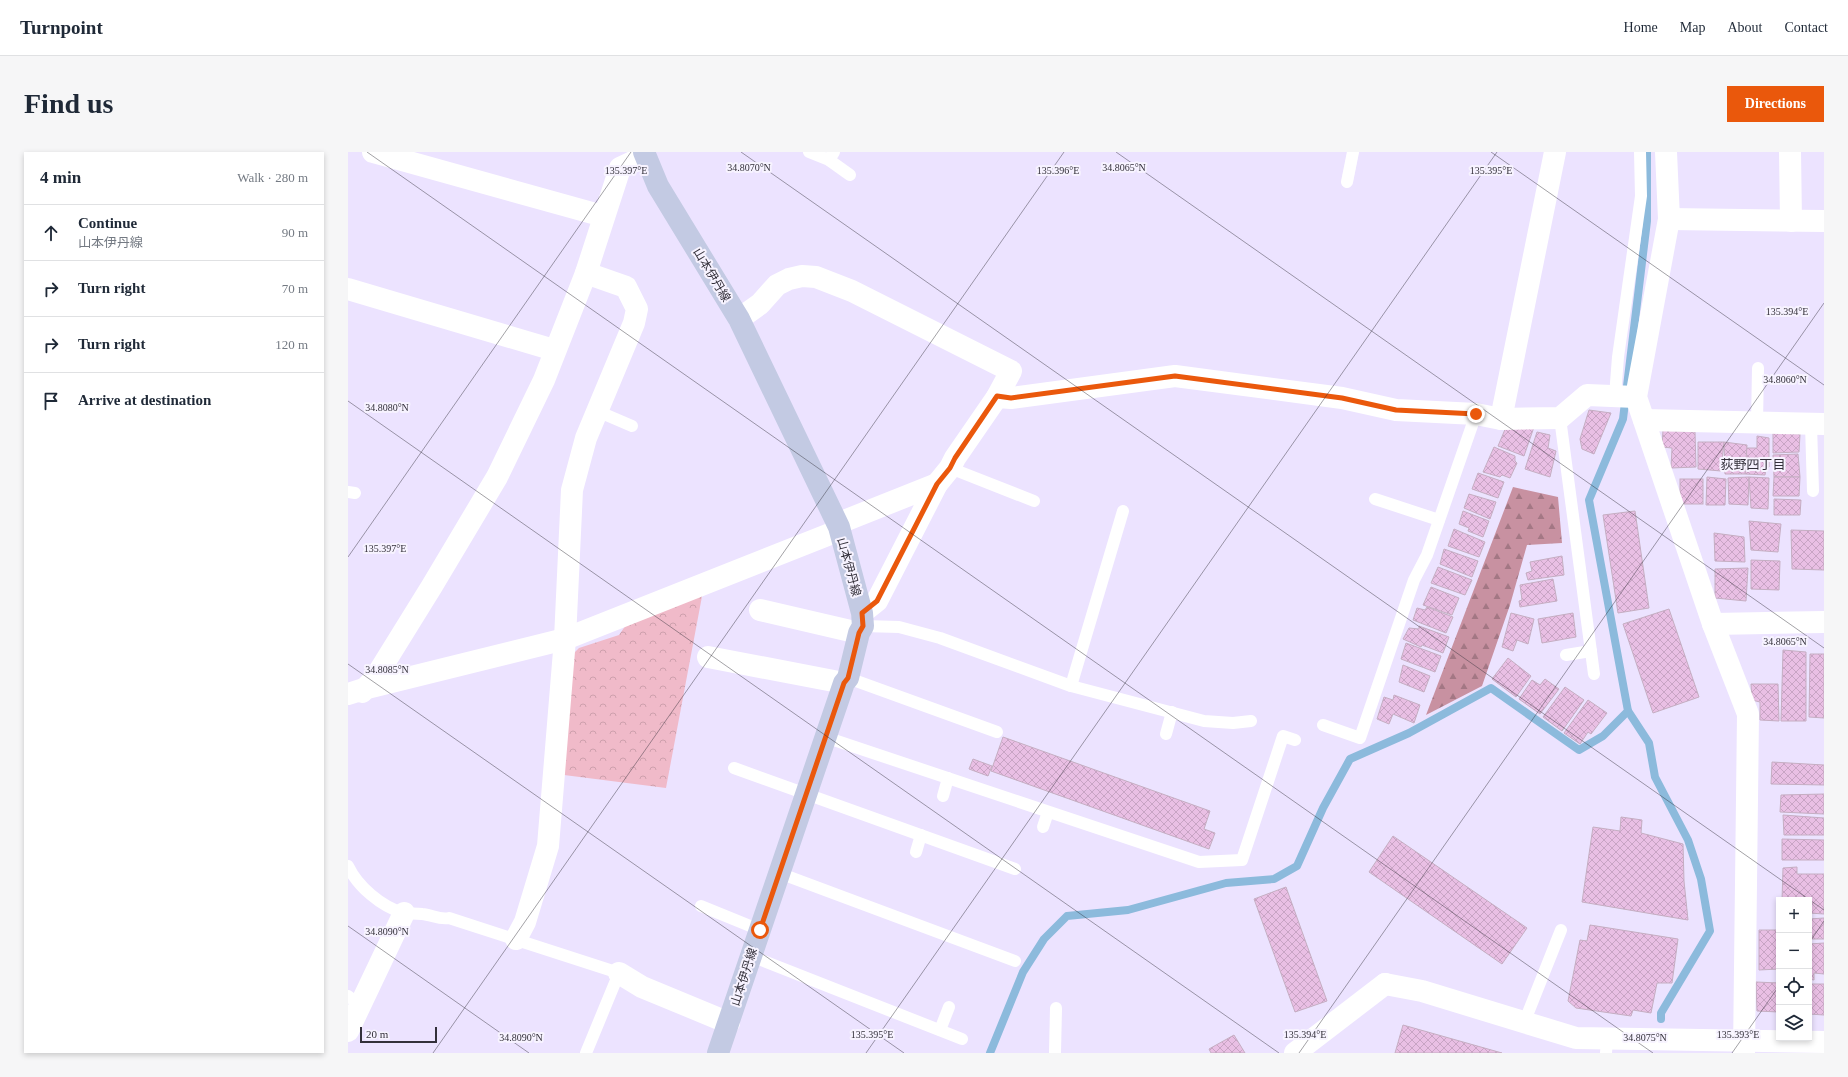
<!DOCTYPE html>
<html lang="en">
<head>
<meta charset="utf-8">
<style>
	:root { --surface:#fff; --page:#f6f6f7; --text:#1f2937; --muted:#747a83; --line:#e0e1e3; --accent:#ea580c }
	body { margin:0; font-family:"Times New Roman","Noto Sans JP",serif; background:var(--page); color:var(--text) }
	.controls { position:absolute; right:12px; bottom:12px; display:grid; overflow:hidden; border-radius:0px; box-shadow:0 2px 6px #0003 }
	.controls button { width:36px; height:36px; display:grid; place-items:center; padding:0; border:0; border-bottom:1px solid var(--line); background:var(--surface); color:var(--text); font:20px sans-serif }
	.scale { position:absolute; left:12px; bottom:10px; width:77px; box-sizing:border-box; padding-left:4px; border:2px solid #33303a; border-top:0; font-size:11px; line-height:14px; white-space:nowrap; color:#33303a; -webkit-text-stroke:3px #f7f3ff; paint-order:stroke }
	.stop { position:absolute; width:12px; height:12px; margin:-9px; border:3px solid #ea580c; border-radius:50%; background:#fff }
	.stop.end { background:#ea580c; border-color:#fff; box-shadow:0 1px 4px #0008 }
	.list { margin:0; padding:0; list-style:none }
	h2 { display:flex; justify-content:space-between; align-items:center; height:52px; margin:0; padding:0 16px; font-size:17px }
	h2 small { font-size:13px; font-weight:400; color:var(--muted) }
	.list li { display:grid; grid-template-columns:26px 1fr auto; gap:12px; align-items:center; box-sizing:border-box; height:56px; padding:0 16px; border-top:1px solid var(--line) }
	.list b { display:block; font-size:15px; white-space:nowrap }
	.list p { margin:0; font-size:13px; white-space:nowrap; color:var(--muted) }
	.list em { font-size:13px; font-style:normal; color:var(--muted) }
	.icon { flex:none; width:22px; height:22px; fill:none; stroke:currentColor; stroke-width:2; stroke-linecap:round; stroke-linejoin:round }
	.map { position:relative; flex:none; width:1476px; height:901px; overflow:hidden; border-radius:0px }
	header { display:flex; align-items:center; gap:24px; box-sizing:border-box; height:56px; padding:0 20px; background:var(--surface); border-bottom:1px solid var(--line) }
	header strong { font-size:19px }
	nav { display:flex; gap:22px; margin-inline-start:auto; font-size:14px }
	.intro { display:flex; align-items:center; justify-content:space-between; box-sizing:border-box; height:96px; padding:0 24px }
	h1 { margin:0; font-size:28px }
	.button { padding:10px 18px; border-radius:0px; background:var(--accent); color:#fff; font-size:14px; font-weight:700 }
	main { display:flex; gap:24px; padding:0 24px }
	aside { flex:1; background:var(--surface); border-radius:0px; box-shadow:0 2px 6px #0003 }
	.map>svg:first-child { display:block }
	.forest { fill:url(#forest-firs) }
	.park { fill:url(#park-crowns) }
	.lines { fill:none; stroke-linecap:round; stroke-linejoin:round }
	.stream { stroke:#8cbadc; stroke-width:8 }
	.building { fill:url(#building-cross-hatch); stroke:#c5aec2 }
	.service { stroke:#fff; stroke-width:12 }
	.minor { stroke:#fff; stroke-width:22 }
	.tertiary { stroke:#fff; stroke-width:22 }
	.secondary { stroke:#c3cae3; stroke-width:22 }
	.route { stroke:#ea580c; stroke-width:5 }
	.ticks { fill:none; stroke:#33303a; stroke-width:1; stroke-opacity:0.45 }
	.labels { text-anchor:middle; stroke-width:4; stroke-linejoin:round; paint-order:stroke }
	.street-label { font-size:12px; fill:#33303a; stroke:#f7f3ff }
	.neighbourhood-label { font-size:13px; fill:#33303a; stroke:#f7f3ff }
	.ticks-label { font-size:10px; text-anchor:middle; fill:#33303a; stroke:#f7f3ff; stroke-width:4; stroke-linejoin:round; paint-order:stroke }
</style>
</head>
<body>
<header>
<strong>Turnpoint</strong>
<nav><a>Home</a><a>Map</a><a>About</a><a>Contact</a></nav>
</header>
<div class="intro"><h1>Find us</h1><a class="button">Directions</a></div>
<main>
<aside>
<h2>4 min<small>Walk · 280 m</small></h2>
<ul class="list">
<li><svg class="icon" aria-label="ahead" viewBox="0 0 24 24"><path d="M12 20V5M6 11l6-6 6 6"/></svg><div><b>Continue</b><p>山本伊丹線</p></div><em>90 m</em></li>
<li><svg class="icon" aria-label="right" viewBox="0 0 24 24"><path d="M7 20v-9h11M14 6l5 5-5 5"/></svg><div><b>Turn right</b></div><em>70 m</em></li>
<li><svg class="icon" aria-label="right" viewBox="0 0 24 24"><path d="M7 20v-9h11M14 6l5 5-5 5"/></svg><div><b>Turn right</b></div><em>120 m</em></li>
<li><svg class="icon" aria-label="arrive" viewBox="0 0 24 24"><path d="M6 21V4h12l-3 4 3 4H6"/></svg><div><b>Arrive at destination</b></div></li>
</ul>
</aside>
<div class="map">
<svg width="1476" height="901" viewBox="0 0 1476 901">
	<defs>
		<pattern id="forest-firs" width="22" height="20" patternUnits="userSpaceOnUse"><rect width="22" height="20" fill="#c891a1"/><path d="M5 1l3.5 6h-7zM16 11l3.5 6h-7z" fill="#a37784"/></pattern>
		<pattern id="park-crowns" width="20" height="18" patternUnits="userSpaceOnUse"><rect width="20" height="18" fill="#f0bac9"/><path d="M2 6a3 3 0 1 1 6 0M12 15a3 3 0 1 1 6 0" fill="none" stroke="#cea0ad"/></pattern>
		<pattern id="building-cross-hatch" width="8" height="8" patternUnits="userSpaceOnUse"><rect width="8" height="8" fill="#e9bfe4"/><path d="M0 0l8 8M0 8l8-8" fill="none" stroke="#c8a4c4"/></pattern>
	</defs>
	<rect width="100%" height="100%" fill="#ece3ff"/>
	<path class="forest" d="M1165 335 1210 345 1214 391 1179 393 1162 453 1134 534 1078 563Z"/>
	<path class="park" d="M355 439 318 636 216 623 224 503 231 496 271 483 289 457Z"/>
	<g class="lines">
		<g class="stream">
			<path d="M1280 559 1301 591 1307 625 1340 688 1353 727 1362 779 1313 861V867"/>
			<path d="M642 901 675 820 696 787 719 764 780 758 878 731 926 727 949 714 975 656 1002 607 1061 581 1143 536 1231 598 1255 584 1280 559 1241 348 1275 267 1299 69V0"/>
		</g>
	</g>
	<g class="building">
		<path d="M1241 258 1263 261 1246 302 1234 297 1232 287Z"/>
		<path d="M1158 275H1186L1176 304 1150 294Z"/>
		<path d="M1315 278 1347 280 1348 315 1323 316 1324 296 1314 295Z"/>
		<path d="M1189 280 1202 283 1200 296 1208 299 1202 325 1177 317Z"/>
		<path d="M1425 281 1452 282 1451 300 1425 301Z"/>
		<path d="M1409 284 1421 286V315L1418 316 1417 323 1397 322 1398 296H1409Z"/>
		<path d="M1350 290H1376L1373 319 1350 317Z"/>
		<path d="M1376 290 1399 293 1397 322H1377Z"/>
		<path d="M1146 295 1167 304V309L1169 311 1162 326 1154 323 1152 325 1135 320Z"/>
		<path d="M1450 302 1452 325H1426L1425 303Z"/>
		<path d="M1130 321 1156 330 1150 346 1124 337Z"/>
		<path d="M1359 325 1378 327 1377 353H1358Z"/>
		<path d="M1401 325 1400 353 1381 352 1380 326Z"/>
		<path d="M1401 325 1421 326 1420 357 1403 356Z"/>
		<path d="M1426 325H1452L1451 344H1425Z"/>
		<rect x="1332" y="327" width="23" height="25"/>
		<path d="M1121 342 1148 350 1142 367 1116 356Z"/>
		<path d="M1426 347 1453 348 1452 363H1426Z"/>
		<path d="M1115 359 1141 369 1135 385 1120 379 1121 376 1111 372Z"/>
		<path d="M1287 359 1301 456 1270 461 1255 363Z"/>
		<path d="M1401 369 1433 372 1430 400 1403 398Z"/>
		<path d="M1106 377 1137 390 1131 405 1100 394Z"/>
		<path d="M1443 378 1476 379V418L1444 417Z"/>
		<path d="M1366 381 1396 385 1397 410 1367 409Z"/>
		<path d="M1096 397 1130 409 1124 425 1092 412Z"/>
		<path d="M1214 404 1216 423 1180 428 1178 421 1184 419 1182 410Z"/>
		<path d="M1403 408 1432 409 1431 438 1403 437Z"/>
		<path d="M1090 415 1124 428 1117 443 1083 431Z"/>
		<path d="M1400 416 1398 449 1367 446V417Z"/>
		<path d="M1205 427 1209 449 1172 455 1171 449 1174 448 1172 433Z"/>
		<path d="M1083 435 1111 446 1104 463 1075 453Z"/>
		<path d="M1079 455 1105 465 1098 481 1065 468 1069 456 1077 458Z"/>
		<path d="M1321 457 1351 545 1305 561 1275 472Z"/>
		<path d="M1163 461 1186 467 1180 492 1169 488 1165 499 1154 495Z"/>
		<path d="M1225 461 1228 485 1194 491 1190 467Z"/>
		<path d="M1071 474 1101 485 1095 501 1074 493 1073 495 1055 487 1061 476 1071 477Z"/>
		<path d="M1058 491 1093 504 1087 520 1053 507Z"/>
		<path d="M1435 498 1458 500V569H1433Z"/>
		<path d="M1462 502H1476V566L1461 565Z"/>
		<path d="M1160 506 1183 524 1168 545 1144 527Z"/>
		<path d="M1055 513 1082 524 1076 540 1051 530Z"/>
		<path d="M1197 527 1211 537 1192 562 1171 547 1184 528 1192 533Z"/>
		<path d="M1403 532H1430L1431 569 1412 568V550L1404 548Z"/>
		<path d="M1217 535 1236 548 1214 579 1195 565Z"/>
		<path d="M1046 543 1072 553 1066 571 1045 562 1041 572 1029 567 1036 545 1045 548Z"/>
		<path d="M1240 548 1259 561 1243 582 1240 580 1232 592 1216 581Z"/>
		<path d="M655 585 862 659 856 677 867 681 861 697 643 619Z"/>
		<path d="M625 607 644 614 640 624 621 617Z"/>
		<path d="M1424 610 1476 613V633L1423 632Z"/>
		<path d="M1476 642V662L1432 660 1433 643Z"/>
		<path d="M1435 663 1476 666V683H1436Z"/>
		<path d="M1273 665 1294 668 1293 681 1335 692 1336 729 1340 768 1234 750 1245 675 1272 679Z"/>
		<path d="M1045 684 1179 776 1154 812 1021 720Z"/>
		<path d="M1434 687 1476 688V708H1434Z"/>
		<path d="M1449 715V722H1476V762L1461 761V748H1434L1435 716Z"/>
		<path d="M938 735 979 849 947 860 906 747Z"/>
		<path d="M1476 766V787H1461V767Z"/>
		<path d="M1242 773 1330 787 1324 831H1309L1303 861 1285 858 1283 864 1228 856 1220 849 1232 788 1239 789Z"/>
		<path d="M1411 778H1431V817L1411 818Z"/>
		<path d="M1476 791V822L1466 821V828L1461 827V792Z"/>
		<path d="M1408 830 1431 831V860L1409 859Z"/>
		<path d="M1461 832H1476V863L1461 862Z"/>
		<path d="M1055 873 1154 901H1047Z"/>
		<path d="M886 883 897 901H863L861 897Z"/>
	</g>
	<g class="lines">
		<g class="service">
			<path d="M461 0 481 8 486 0"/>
			<path d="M481 8 502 23"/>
			<path d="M999 30 1005 0"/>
			<path d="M1267 244 1270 205 1293 44 1292 0"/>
			<path d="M249 259 284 274"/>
			<path d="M1212 266 1246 522"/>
			<path d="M1409 271 1410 216"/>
			<path d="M1463 272 1465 339"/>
			<path d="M602 316 686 349"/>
			<path d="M0 340 7 341"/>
			<path d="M1027 347 1091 368"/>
			<path d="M515 474 551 475 592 486 723 534 856 569 885 571 903 569"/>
			<path d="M1218 503 1243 499"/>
			<path d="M500 526 649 580"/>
			<path d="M723 534 775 359"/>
			<path d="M975 573 1012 586 1066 428 1079 403 1128 262"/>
			<path d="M818 582 824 560"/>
			<path d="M477 585 851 710 894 708 935 584 947 588"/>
			<path d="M386 616 667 717"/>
			<path d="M595 644 600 626"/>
			<path d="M695 675 700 660"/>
			<path d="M568 700 573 683"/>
			<path d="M0 714C10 735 33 754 55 761 61 762 68 761 74 762 84 763 92 768 101 766L271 821 238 901"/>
			<path d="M431 721 667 809"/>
			<path d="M353 754 412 778"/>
			<path d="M403 804 614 887"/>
			<path d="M0 844 12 853"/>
			<path d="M1176 871 1213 778"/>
			<path d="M592 878 601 855"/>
			<path d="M707 901 708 856"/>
			<path d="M1258 901 1259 888"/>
		</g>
		<g class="minor">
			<path d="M25 0 255 64"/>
			<path d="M1318 0 1321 67 1288 245 1365 472 1400 562 1396 901"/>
			<path d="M1442 0 1443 69"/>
			<path d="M1321 67 1476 69"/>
			<path d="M0 137 206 198"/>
			<path d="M391 167 412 152 429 133 441 127 454 124 468 125 504 139 663 219 649 245 607 306 602 316 589 332"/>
			<path d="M649 245 663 246 827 224 994 246 1048 258 1128 262 1153 267 1212 266 1239 243 1288 245"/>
			<path d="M1153 267 1207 0"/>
			<path d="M1296 268 1476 272"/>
			<path d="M412 458 511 481"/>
			<path d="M1365 472 1476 470"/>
			<path d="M360 505 496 531"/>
			<path d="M14 540 27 526 84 434 149 325 196 228 238 121 272 16 297 4"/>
			<path d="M0 542 19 536 217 487 482 382 496 369 589 332 529 449 514 461"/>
			<path d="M168 787 177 770 200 694 217 487 224 338 238 286 286 171 289 157 278 135 238 121"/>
			<path d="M271 821 294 835 381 871"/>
			<path d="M0 879 56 761"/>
			<path d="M947 901 1037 832"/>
		</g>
		<path class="tertiary" d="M1037 832 1074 839 1228 886 1476 890"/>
		<path class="secondary" d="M296 0 310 34 391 167 491 375 514 461 515 474 511 481 500 526 496 531 370 901"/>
	</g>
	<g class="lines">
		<path class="route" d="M412 778 496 531 500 526 511 481 515 474 514 461 529 449 589 332 602 316 607 306 649 244 663 246 827 224 994 246 1048 258 1128 262"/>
	</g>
	<path class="ticks" d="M19 0 1305 901M393 0 1476 758M768 0 1476 496M1143 0 1476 233M0 249 931 901M0 405 283 0M0 512 556 901M0 774 181 901M1461 791 1476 769M85 901 716 0M518 901 1149 0M951 901 1476 151M1384 901 1431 834"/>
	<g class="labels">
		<g class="street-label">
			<text transform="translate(364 123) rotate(59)" y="4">山本伊丹線</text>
			<text transform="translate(501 415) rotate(75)" y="4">山本伊丹線</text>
			<text transform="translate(396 825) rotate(-72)" y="4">山本伊丹線</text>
		</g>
		<g class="neighbourhood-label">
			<text x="1405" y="317">荻野四丁目</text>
		</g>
	</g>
	<g class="ticks-label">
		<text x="401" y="19">34.8070°N</text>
		<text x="776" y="19">34.8065°N</text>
		<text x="278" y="22">135.397°E</text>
		<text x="710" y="22">135.396°E</text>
		<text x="1143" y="22">135.395°E</text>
		<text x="1439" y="163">135.394°E</text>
		<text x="1437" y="231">34.8060°N</text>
		<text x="39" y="259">34.8080°N</text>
		<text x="37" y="400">135.397°E</text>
		<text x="1437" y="493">34.8065°N</text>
		<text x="39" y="521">34.8085°N</text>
		<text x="39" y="783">34.8090°N</text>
		<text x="524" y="886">135.395°E</text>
		<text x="957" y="886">135.394°E</text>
		<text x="1390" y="886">135.393°E</text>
		<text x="173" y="889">34.8090°N</text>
		<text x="1297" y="889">34.8075°N</text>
	</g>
</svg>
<div class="controls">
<button>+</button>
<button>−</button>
<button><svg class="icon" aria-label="locate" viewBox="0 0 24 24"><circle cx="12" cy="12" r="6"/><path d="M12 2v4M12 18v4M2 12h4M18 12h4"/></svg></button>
<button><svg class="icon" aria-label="layers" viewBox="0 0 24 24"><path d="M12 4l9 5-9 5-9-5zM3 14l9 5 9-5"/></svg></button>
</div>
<div class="scale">20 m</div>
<div class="stop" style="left:412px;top:778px"></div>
<div class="stop end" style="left:1128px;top:262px"></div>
</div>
</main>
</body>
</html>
